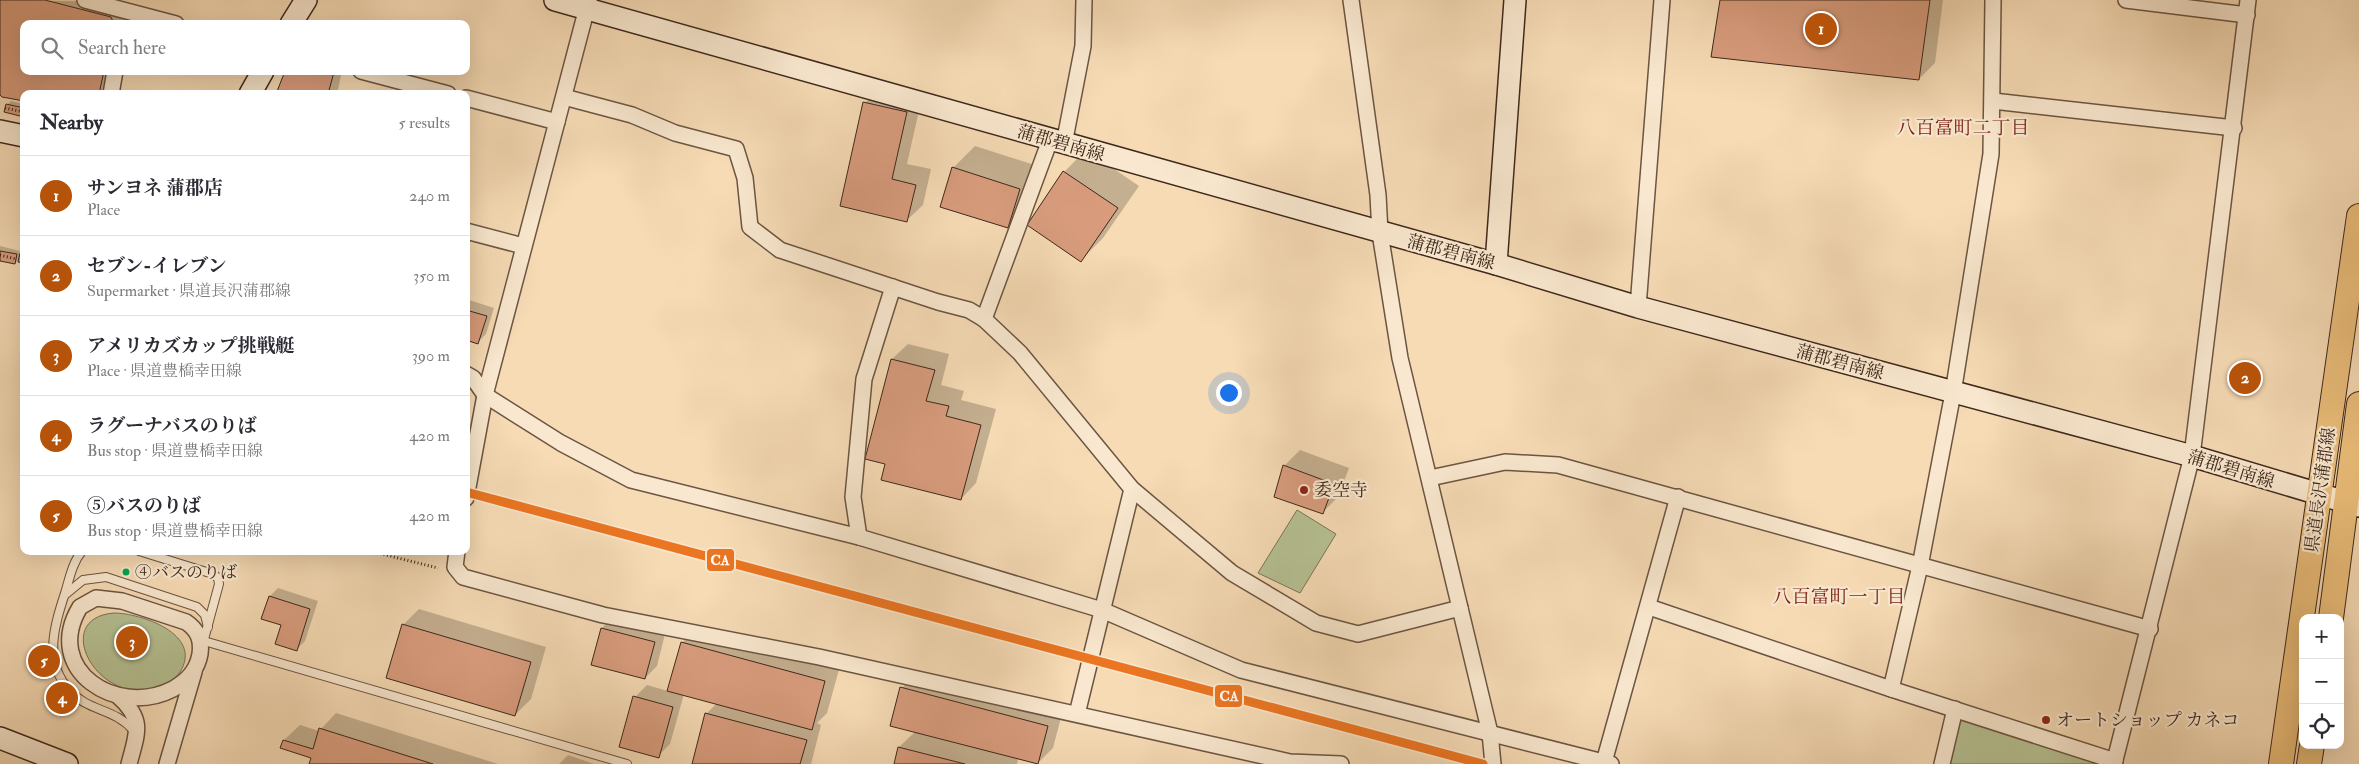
<!DOCTYPE html>
<html lang="en">
<head>
<meta charset="utf-8">
<style>
	:root { --surface:#fff; --page:#f2f2f3; --text:#2b2b33; --muted:#7c7c81; --line:#e1e1e2; --accent:#b45309 }
	body { margin:0; font-family:"IM FELL Double Pica","Noto Serif JP",serif; background:var(--page); color:var(--text) }
	.controls { position:absolute; right:15px; bottom:15px; display:grid; overflow:hidden; border-radius:10px; box-shadow:0 5px 20px #0002 }
	.controls button { width:45px; height:45px; display:grid; place-items:center; padding:0; border:0; border-bottom:1px solid var(--line); background:var(--surface); color:var(--text); font:25px sans-serif }
	.you { position:absolute; left:1228px; top:392px; width:18px; height:18px; margin:-12px; border:4px solid #fff; border-radius:50%; background:#1a73e8; box-shadow:0 0 0 8px #1a73e833 }
	.badge { display:grid; place-items:center; width:32px; height:32px; border-radius:50%; background:var(--accent); color:#fff; font-size:16px; font-weight:700 }
	.pin { position:absolute; translate:-50% -50%; border:2px solid #fff; box-shadow:0 1px 5px #0006 }
	.list { margin:0; padding:0; list-style:none }
	h2 { display:flex; justify-content:space-between; align-items:center; height:65px; margin:0; padding:0 20px; font-size:21px }
	h2 small { font-size:16px; font-weight:400; color:var(--muted) }
	.list li { display:grid; grid-template-columns:32px 1fr auto; gap:15px; align-items:center; box-sizing:border-box; height:80px; padding:0 20px; border-top:1px solid var(--line) }
	.list b { display:block; font-size:19px; white-space:nowrap }
	.list p { margin:0; font-size:16px; white-space:nowrap; color:var(--muted) }
	.list em { font-size:16px; font-style:normal; color:var(--muted) }
	.icon { flex:none; width:28px; height:28px; fill:none; stroke:currentColor; stroke-width:2; stroke-linecap:round; stroke-linejoin:round }
	.map { position:relative; flex:none; width:2359px; height:764px; overflow:hidden }
	.search { position:absolute; background:var(--surface); box-shadow:0 5px 20px #0002; left:20px; top:20px; width:450px; height:55px; display:flex; align-items:center; gap:12px; box-sizing:border-box; padding:0 18px; border-radius:10px; color:var(--muted); font-size:19px }
	.panel { position:absolute; background:var(--surface); box-shadow:0 5px 20px #0002; left:20px; top:90px; width:450px; height:465px; border-radius:10px }
	.map>svg:first-child { display:block }
	.green { fill:#b6c193; stroke:#7a7458 }
	.shadow { fill:#0003 }
	.building { fill:#d89c7d; stroke:#3e281c }
	.lines { fill:none; stroke-linecap:round; stroke-linejoin:round }
	.lane-casing { stroke:#6c5542; stroke-width:10 }
	.street-casing { stroke:#6c5542; stroke-width:18 }
	.secondary-casing { stroke:#3e281c; stroke-width:24 }
	.primary-casing { stroke:#3e281c; stroke-width:26 }
	.path { stroke:#3e281c; stroke-width:3; stroke-dasharray:1 2.5; stroke-linecap:butt }
	.lane { stroke:#f9e8cf; stroke-width:8 }
	.street { stroke:#f9e8cf; stroke-width:15 }
	.secondary { stroke:#f9e8cf; stroke-width:21 }
	.primary { stroke:#ebbe7a; stroke-width:24 }
	.rail-1-casing { stroke:#f9e8cf; stroke-width:12 }
	.rail-1 { stroke:#eb7521; stroke-width:9 }
	.poi-dot { fill:#8f2418; stroke:#f9e8cf; stroke-width:2 }
	.bus-dot { fill:#00a651; stroke:#f9e8cf; stroke-width:2 }
	.labels { text-anchor:middle; stroke-width:4.5; stroke-linejoin:round; paint-order:stroke }
	.bus-label { font-size:17px; fill:#3e281c; stroke:#f9e8cf; text-anchor:start }
	.street-label { font-size:18px; fill:#3e281c; stroke:#f9e8cf }
	.poi-label { font-size:18px; fill:#3e281c; stroke:#f9e8cf; text-anchor:start }
	.neighbourhood-label { font-size:19px; fill:#7a1f14; stroke:#f9e8cf }
	.line-badge { stroke:#f9e8cf; stroke-width:2 }
	.badge-label { font-size:14px; text-anchor:middle; font-weight:bold; fill:#fff }
</style>
</head>
<body>
<div class="map">
<svg width="2359" height="764" viewBox="0 0 2359 764">
	<rect width="100%" height="100%" fill="#f6dbb5"/>
	<filter id="stains"><feTurbulence type="fractalNoise" baseFrequency=".004" numOctaves="4"/><feColorMatrix values="0 0 0 0 .2 0 0 0 0 .09 0 0 0 0 .02 0 0 0 .5 -.17"/></filter>
	<radialGradient id="worn" r=".72"><stop offset=".6" stop-color="#630" stop-opacity="0"/><stop offset="1" stop-color="#630" stop-opacity=".3"/></radialGradient>
	<g class="green">
		<path d="M1297 510 1336 534 1300 593 1258 573Z"/>
		<path d="M114 613C140 613 204 634 180 672 174 681 165 684 155 688 97 706 50 618 114 613Z"/>
		<path d="M1963 719 2095 763 2097 764H1946L1956 722Z"/>
	</g>
	<g class="shadow">
		<path d="M0 0 127 2 130 8 126 24H24V71H116L110 94 0 93Z"/>
		<path d="M1721 0H1943L1935 63 1919 79Z"/>
		<path d="M287 71H342L337 94H277Z"/>
		<path d="M880 87 922 97 907 164 931 169 923 205 907 220 841 205 865 103Z"/>
		<path d="M11 101 24 104V115L7 105Z"/>
		<path d="M975 146 1041 167 1029 205 1008 227 953 168Z"/>
		<path d="M1086 150 1139 186 1103 238 1081 260 1064 172Z"/>
		<path d="M0 246 20 251 19 255 24 251V262L20 258 15 263 0 259Z"/>
		<path d="M466 299 494 308 486 334 478 342 466 339Z"/>
		<path d="M908 344 949 354 941 385 964 391 961 400 996 409 976 483 961 499 886 463 866 458 892 359Z"/>
		<path d="M1300 450 1349 468 1338 497 1322 513 1284 466Z"/>
		<path d="M278 588 318 601 305 641 297 649 270 596Z"/>
		<path d="M419 609 546 647 531 699 515 715 403 625Z"/>
		<path d="M614 616 666 630 657 666 645 678 602 628Z"/>
		<path d="M697 627 840 666 827 713 817 723 821 725 811 764H693L706 714 717 703 684 694 670 744 658 756 635 697 647 685 668 691 682 643Z"/>
		<path d="M917 672 1063 710 1053 748 1037 764 1018 759 1017 764H895L899 747 915 732 902 688Z"/>
		<path d="M336 713 498 764H310L312 757 284 740 300 725 319 731Z"/>
		<path d="M568 755 594 764H559Z"/>
	</g>
	<g class="building">
		<path d="M0 0H45L111 17 114 24H24V71H104L99 94H24V101L2 97 0 95Z"/>
		<path d="M1720 0H1930L1919 80 1711 57Z"/>
		<path d="M285 71 334 72 328 94H276Z"/>
		<path d="M863 102 907 112 892 179 916 185 907 222 840 206Z"/>
		<path d="M6 104 24 108V117L4 112Z"/>
		<path d="M952 167 1020 189 1008 228 940 207Z"/>
		<path d="M1063 171 1118 208 1081 262 1027 225Z"/>
		<path d="M0 251 17 254 15 264 0 261Z"/>
		<path d="M20 253 24 254V263L18 262Z"/>
		<path d="M466 310 487 316 478 344 466 340Z"/>
		<path d="M891 359 935 370 926 401 949 406 946 416 981 425 961 500 881 480 885 464 865 459Z"/>
		<path d="M1283 465 1334 484 1323 514 1274 497Z"/>
		<path d="M269 596 310 609 297 651 275 644 281 625 261 619Z"/>
		<path d="M402 624 531 662 515 716 386 678Z"/>
		<path d="M601 628 655 642 645 679 591 665Z"/>
		<path d="M681 642 825 681 812 730 667 691Z"/>
		<path d="M900 687 1048 726 1038 764 890 726Z"/>
		<path d="M633 696 673 707 659 758 619 747Z"/>
		<path d="M705 713 807 740 800 764H692Z"/>
		<path d="M319 728 433 764H309L311 758 280 748 283 740 313 749Z"/>
		<path d="M898 747 965 764H894Z"/>
	</g>
	<g class="lines">
		<g class="lane-casing">
			<g id="lane">
				<path d="M82 551C73 562 70 576 66 590 55 624 42 661 70 691 89 712 115 708 134 731"/>
				<path d="M139 551 213 574 218 578 219 584 203 643"/>
				<path d="M66 594 83 580 106 577 197 607 205 615 208 627"/>
				<path d="M204 641 627 764"/>
			</g>
		</g>
		<g class="street-casing">
			<g id="street">
				<path d="M85 0 176 24"/>
				<path d="M1351 0 1378 195 1380 233 1400 358 1490 733 1493 764"/>
				<path d="M2126 0 2247 15"/>
				<path d="M361 71 448 94"/>
				<path d="M111 94 115 71"/>
				<path d="M564 97 632 115 675 133 736 149 745 178 750 227 780 250 938 302 969 310 984 319 1020 353 1132 489 1232 573 1316 623 1358 634 1460 608"/>
				<path d="M466 98 557 122"/>
				<path d="M1993 101 2234 128"/>
				<path d="M1064 144 1083 46 1084 0"/>
				<path d="M466 231 523 246"/>
				<path d="M1638 307 1662 0"/>
				<path d="M984 319 1050 140"/>
				<path d="M466 374 473 378 485 395 561 443 631 480 859 537 1102 610 1241 670 1611 764"/>
				<path d="M1430 478 1505 462 1558 465 2150 629"/>
				<path d="M466 498 485 395 589 0"/>
				<path d="M859 537 853 497 864 379 893 287"/>
				<path d="M457 551 455 567 463 577 603 615 819 657 1290 762 1341 764"/>
				<path d="M96 598 122 601 186 622C198 630 202 640 200 654 197 671 187 681 173 689 117 718 42 670 80 607Z"/>
				<path d="M1649 607 1891 689 2115 761"/>
				<path d="M1891 689 1920 566 1953 393 1991 154 1993 0"/>
				<path d="M118 696C145 720 137 733 129 764"/>
				<path d="M1077 714 1132 489"/>
				<path d="M1604 762 1678 497"/>
				<path d="M167 764 194 672"/>
				<path d="M1942 764 1955 709"/>
				<path d="M2114 764 2192 456 2248 0"/>
			</g>
		</g>
		<g class="secondary-casing">
			<g id="secondary">
				<path d="M555 0 1496 264 1638 307 2192 456 2359 506"/>
				<path d="M291 24 306 0"/>
				<path d="M250 94 263 71"/>
				<path d="M0 131 24 136"/>
				<path d="M1496 264 1515 0"/>
				<path d="M0 738 67 764"/>
			</g>
		</g>
		<g class="primary-casing">
			<g id="primary">
				<path d="M2331 618 2359 404"/>
				<path d="M2281 764 2359 216"/>
				<path d="M2309 764 2312 745"/>
			</g>
		</g>
		<g class="path">
			<path d="M5 108 24 112"/>
			<path d="M0 255 16 259"/>
			<path d="M370 551 438 568"/>
		</g>
		<use href="#lane" class="lane"/>
		<use href="#street" class="street"/>
		<use href="#secondary" class="secondary"/>
		<use href="#primary" class="primary"/>
		<g class="rail-1-casing">
			<path id="rail-1" d="M466 492 1483 764"/>
		</g>
		<use href="#rail-1" class="rail-1"/>
	</g>
	<g class="poi-dot">
		<circle cx="1304" cy="490" r="5"/>
		<circle cx="2046" cy="720" r="5"/>
	</g>
	<circle class="bus-dot" cx="126" cy="572" r="4.5"/>
	<g class="labels">
		<g class="bus-label">
			<text x="135" y="578">④バスのりば</text>
		</g>
		<g class="street-label">
			<text transform="translate(1061 143) rotate(16)" y="6">蒲郡碧南線</text>
			<text transform="translate(1451 252) rotate(15)" y="6">蒲郡碧南線</text>
			<text transform="translate(1840 362) rotate(15)" y="6">蒲郡碧南線</text>
			<text transform="translate(2231 469) rotate(17)" y="6">蒲郡碧南線</text>
			<text transform="translate(2320 490) rotate(-82)" y="6">県道長沢蒲郡線</text>
		</g>
		<g class="poi-label">
			<text x="1314" y="496">委空寺</text>
			<text x="2056" y="726">オートショップ カネコ</text>
		</g>
		<g class="neighbourhood-label">
			<text x="1963" y="134">八百富町二丁目</text>
			<text x="1839" y="603">八百富町一丁目</text>
		</g>
	</g>
	<g class="line-badge">
		<rect x="706" y="548" width="29" height="24" rx="5" fill="#eb7521"/>
		<rect x="1214" y="684" width="29" height="24" rx="5" fill="#eb7521"/>
	</g>
	<g class="badge-label">
		<text x="720" y="565">CA</text>
		<text x="1229" y="701">CA</text>
	</g>
	<rect width="100%" height="100%" filter="url(#stains)"/>
	<rect width="100%" height="100%" fill="url(#worn)"/>
</svg>
<div class="controls">
<button>+</button>
<button>−</button>
<button><svg class="icon" aria-label="locate" viewBox="0 0 24 24"><circle cx="12" cy="12" r="6"/><path d="M12 2v4M12 18v4M2 12h4M18 12h4"/></svg></button>
</div>
<div class="you"></div>
<div class="pin badge" style="left:1821px;top:29px">1</div>
<div class="pin badge" style="left:2245px;top:378px">2</div>
<div class="pin badge" style="left:132px;top:642px">3</div>
<div class="pin badge" style="left:62px;top:698px">4</div>
<div class="pin badge" style="left:44px;top:661px">5</div>
<div class="search"><svg class="icon" aria-label="search" viewBox="0 0 24 24"><circle cx="10" cy="10" r="6"/><path d="M15 15l6 6"/></svg>Search here</div>
<section class="panel">
<h2>Nearby<small>5 results</small></h2>
<ul class="list">
<li><span class="badge">1</span><div><b>サンヨネ 蒲郡店</b><p>Place</p></div><em>240 m</em></li>
<li><span class="badge">2</span><div><b>セブン-イレブン</b><p>Supermarket · 県道長沢蒲郡線</p></div><em>350 m</em></li>
<li><span class="badge">3</span><div><b>アメリカズカップ挑戦艇</b><p>Place · 県道豊橋幸田線</p></div><em>390 m</em></li>
<li><span class="badge">4</span><div><b>ラグーナバスのりば</b><p>Bus stop · 県道豊橋幸田線</p></div><em>420 m</em></li>
<li><span class="badge">5</span><div><b>⑤バスのりば</b><p>Bus stop · 県道豊橋幸田線</p></div><em>420 m</em></li>
</ul>
</section>
</div>
</body>
</html>
